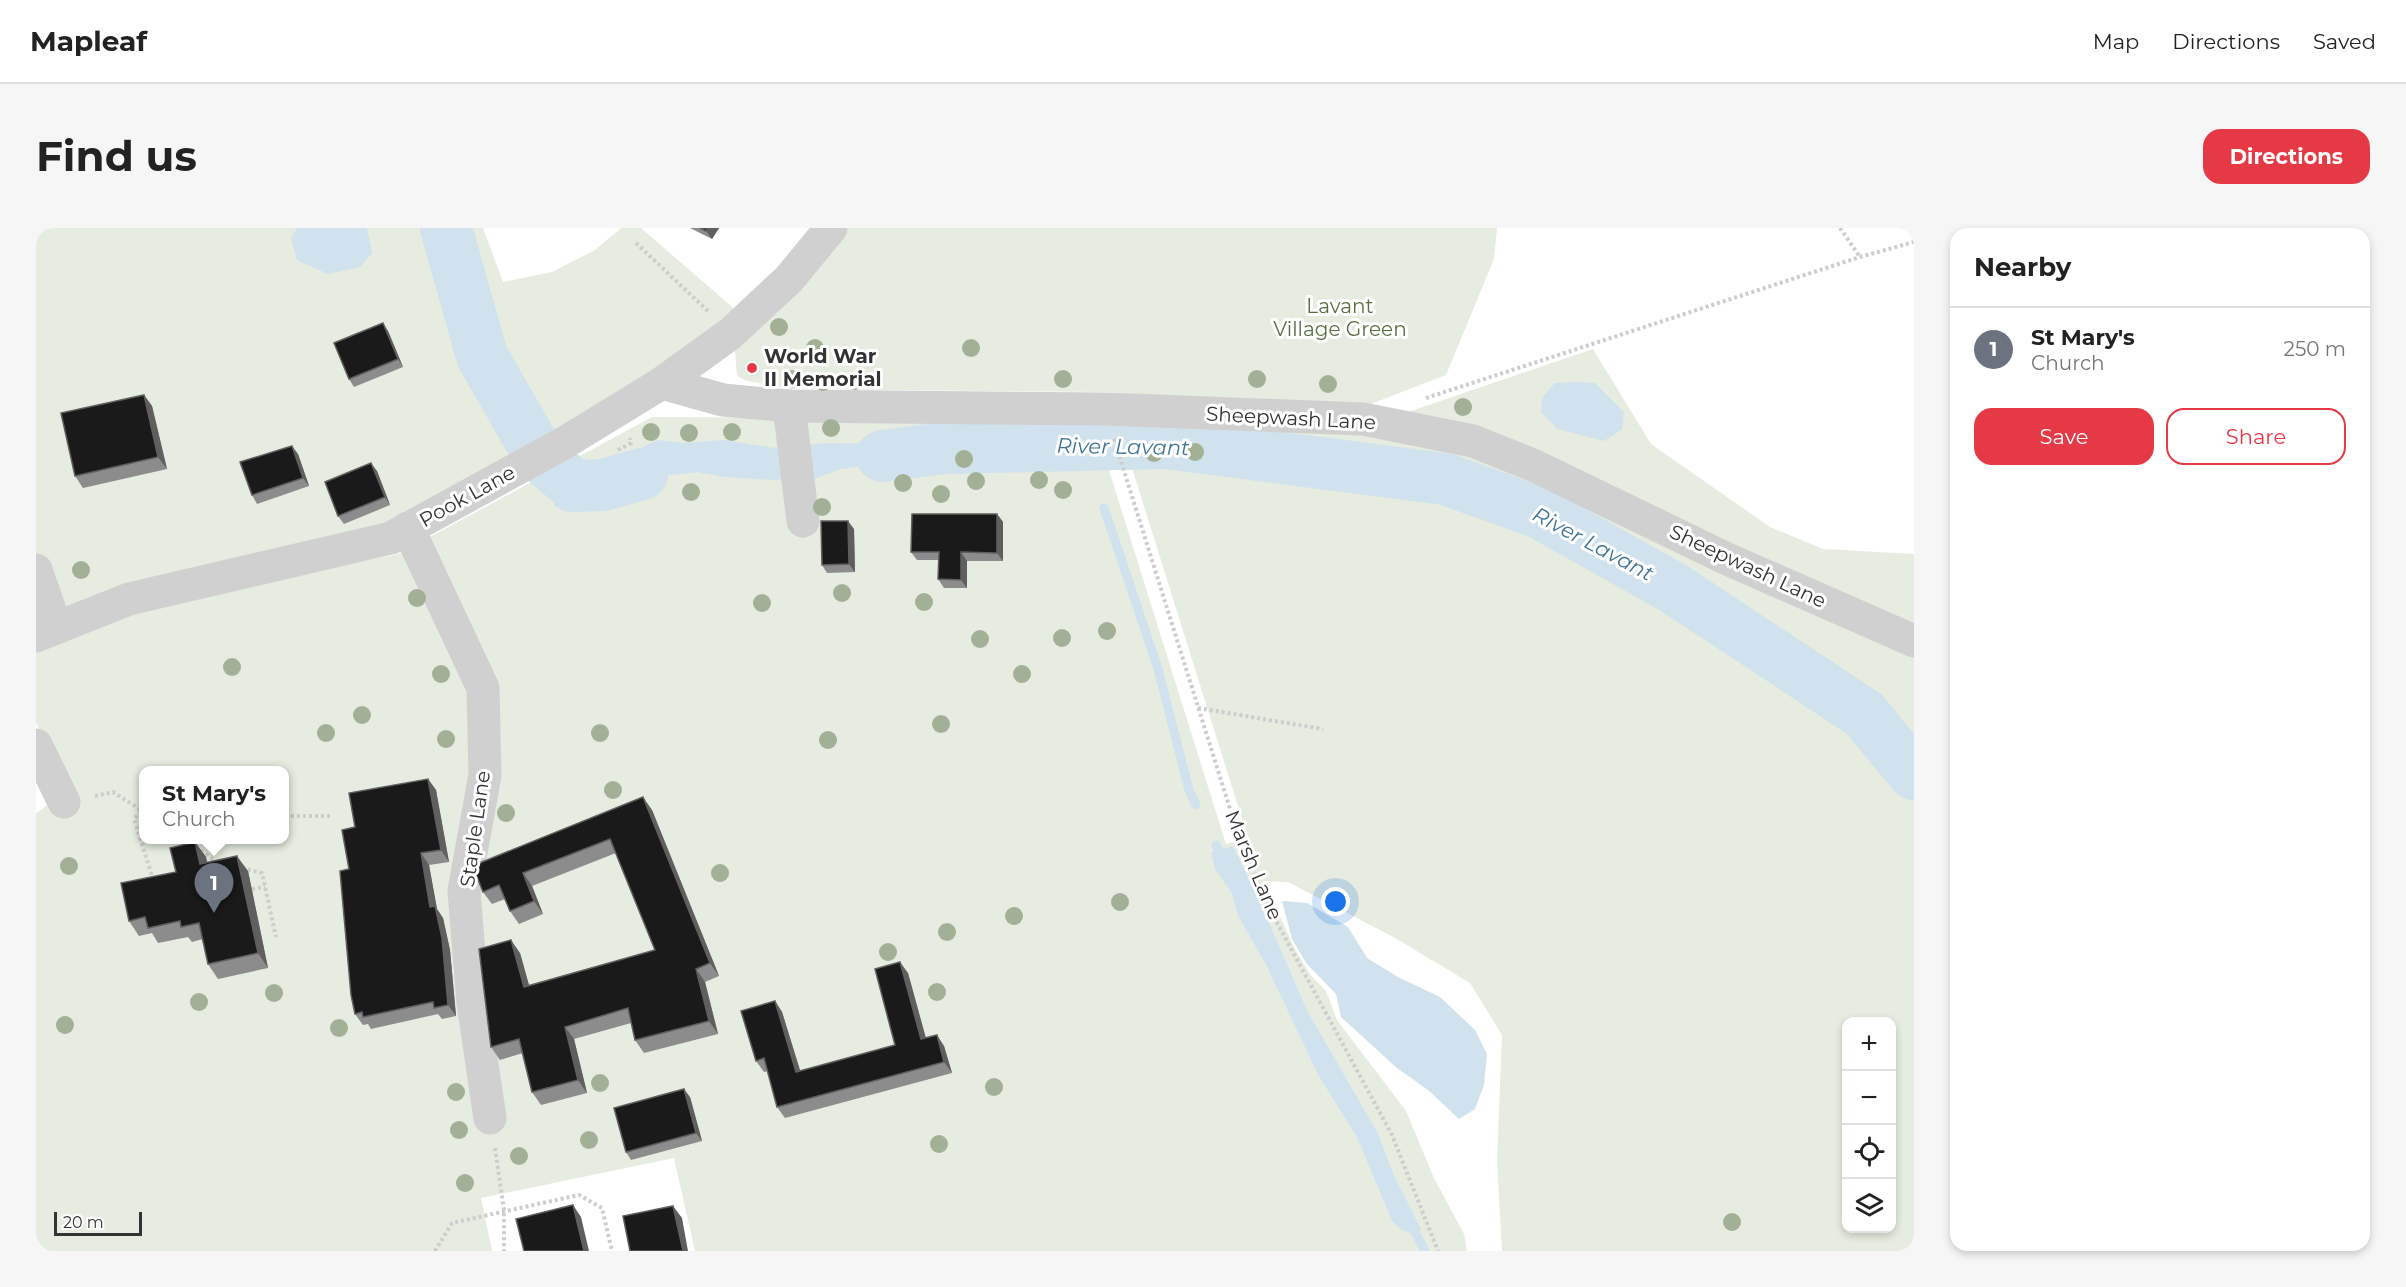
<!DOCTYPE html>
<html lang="en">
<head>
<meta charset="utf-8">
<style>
	:root { --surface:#fff; --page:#f6f6f6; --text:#222; --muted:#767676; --line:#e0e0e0; --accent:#e63946 }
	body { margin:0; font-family:Montserrat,sans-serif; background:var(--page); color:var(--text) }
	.controls { position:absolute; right:18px; bottom:18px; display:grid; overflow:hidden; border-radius:12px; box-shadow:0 3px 9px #0003 }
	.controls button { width:54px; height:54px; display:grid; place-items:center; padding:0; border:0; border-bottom:2px solid var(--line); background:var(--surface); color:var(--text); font:30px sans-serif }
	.scale { position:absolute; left:18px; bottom:15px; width:88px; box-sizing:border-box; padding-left:6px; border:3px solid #333; border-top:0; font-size:16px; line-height:21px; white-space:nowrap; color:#333; -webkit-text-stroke:4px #fff; paint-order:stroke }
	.you { position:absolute; left:1300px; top:674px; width:21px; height:21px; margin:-15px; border:4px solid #fff; border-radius:50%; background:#1a73e8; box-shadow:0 0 0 9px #1a73e833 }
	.badge { display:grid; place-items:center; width:39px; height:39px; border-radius:50%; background:var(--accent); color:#fff; font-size:20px; font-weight:700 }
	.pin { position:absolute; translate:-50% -50px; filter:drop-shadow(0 2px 3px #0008) }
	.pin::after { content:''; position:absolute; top:32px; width:21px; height:18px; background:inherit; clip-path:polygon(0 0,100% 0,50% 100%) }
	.popup { position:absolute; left:103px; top:538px; width:150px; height:78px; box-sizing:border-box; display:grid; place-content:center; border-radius:12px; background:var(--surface); filter:drop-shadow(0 2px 4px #0005); font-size:20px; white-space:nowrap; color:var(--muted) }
	.popup b { font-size:22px; color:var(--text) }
	.popup::after { content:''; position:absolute; left:50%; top:100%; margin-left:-12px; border:12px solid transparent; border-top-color:var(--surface) }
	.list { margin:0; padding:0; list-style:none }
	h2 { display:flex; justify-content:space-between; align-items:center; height:78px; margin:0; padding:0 24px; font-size:26px }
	h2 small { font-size:20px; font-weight:400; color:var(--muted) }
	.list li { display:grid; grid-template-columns:39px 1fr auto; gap:18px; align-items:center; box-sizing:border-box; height:84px; padding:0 24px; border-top:2px solid var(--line) }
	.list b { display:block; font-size:22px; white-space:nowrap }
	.list p { margin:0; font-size:20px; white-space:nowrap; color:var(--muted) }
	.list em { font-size:20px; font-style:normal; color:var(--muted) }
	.actions { display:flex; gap:12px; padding:18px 24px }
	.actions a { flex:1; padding:14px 0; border:2px solid var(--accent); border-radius:18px; text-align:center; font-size:21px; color:var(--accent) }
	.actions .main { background:var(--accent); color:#fff }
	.icon { flex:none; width:33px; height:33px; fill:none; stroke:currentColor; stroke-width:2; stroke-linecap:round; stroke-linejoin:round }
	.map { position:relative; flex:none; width:1878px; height:1023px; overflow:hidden; border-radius:18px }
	header { display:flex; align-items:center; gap:36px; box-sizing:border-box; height:84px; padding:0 30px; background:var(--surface); border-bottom:2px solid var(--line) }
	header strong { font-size:28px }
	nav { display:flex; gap:33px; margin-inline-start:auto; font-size:21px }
	.intro { display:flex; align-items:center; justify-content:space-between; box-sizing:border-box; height:144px; padding:0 36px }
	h1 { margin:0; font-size:42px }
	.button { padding:15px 27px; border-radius:18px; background:var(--accent); color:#fff; font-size:21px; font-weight:700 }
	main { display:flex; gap:36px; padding:0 36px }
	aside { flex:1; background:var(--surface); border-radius:18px; box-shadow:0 3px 9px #0003 }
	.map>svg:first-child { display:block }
	.green { fill:#e6ecdf; fill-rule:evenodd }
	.water { fill:#cfe2ee }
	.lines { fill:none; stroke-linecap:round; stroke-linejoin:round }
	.stream { stroke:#cfe2ee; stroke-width:9 }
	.river { stroke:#cfe2ee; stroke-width:52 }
	.path { stroke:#cdcdcd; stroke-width:4; stroke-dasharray:3 3; stroke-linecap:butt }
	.minor { stroke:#d0d0d0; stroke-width:33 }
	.tree { fill:#a2b095 }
	.wall { fill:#8c8c8c }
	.shaded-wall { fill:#5f5f5f }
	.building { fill:#1a1a1a; stroke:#5f5f5f; stroke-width:1.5 }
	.poi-dot { fill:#e63946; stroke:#fff; stroke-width:2 }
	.labels { text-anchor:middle; stroke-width:6; stroke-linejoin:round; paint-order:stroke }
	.park-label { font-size:20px; fill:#56703f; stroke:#fff }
	.poi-label { font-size:20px; font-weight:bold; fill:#333; stroke:#fff; text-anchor:start }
	.street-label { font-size:20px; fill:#333; stroke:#fff }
	.water-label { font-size:21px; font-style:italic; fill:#3f7597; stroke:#fff }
</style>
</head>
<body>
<header>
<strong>Mapleaf</strong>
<nav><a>Map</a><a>Directions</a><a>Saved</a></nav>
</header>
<div class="intro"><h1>Find us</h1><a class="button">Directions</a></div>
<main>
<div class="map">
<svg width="1878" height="1023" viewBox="0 0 1878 1023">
	<rect width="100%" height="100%" fill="#fff"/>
	<g class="green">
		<path d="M0 0H447L467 54 516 44 559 22 585 0H605L702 84 624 146 352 303 0 397Z"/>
		<path d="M808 0H1461L1458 31 1410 147 1322 181 1071 164 755 161 711 153 701 148 699 123Z"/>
		<path d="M1557 121 1615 216 1734 299 1787 321 1878 326V1023H1466L1461 933 1466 807 1434 755 1359 710 1252 654 1228 653 1259 721 1274 746 1290 763 1301 792 1370 883 1398 950 1428 1006 1431 1023H659L638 930 445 970 456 1023H0V585L31 564 0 495V420L96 383 362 326 616 189 1057 191 1190 616 1212 610 1080 189 1325 200ZM108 542H249V612H108ZM1197 618 1223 671 1272 784 1342 905 1358 947 1384 1001 1356 993 1321 910 1282 847 1230 737 1202 688 1195 664 1175 624ZM1810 794H1856V1000H1810Z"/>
	</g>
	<g class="water">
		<path d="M261 0H331L336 25 324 39 292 46 261 32 255 10Z"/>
		<path d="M1539 154 1559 155 1588 184 1586 201 1568 213 1521 201 1505 184 1506 170 1519 155Z"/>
		<path d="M621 212 647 215 688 212 738 220 790 215 860 216 905 212 917 220 908 227 805 241 778 251 736 252 688 249 661 244 627 248 543 284H531L518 278 520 263Z"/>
		<path d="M1197 618 1223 671 1272 784 1342 905 1358 947 1385 1001 1381 1007 1366 1002 1356 993 1321 910 1282 847 1230 737 1202 688 1195 664 1179 641 1175 624Z"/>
		<path d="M1246 673 1271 675 1312 699 1331 730 1362 749 1404 769 1439 802 1451 826 1448 857 1439 881 1423 891 1392 862 1361 840 1305 789 1300 766 1270 735 1256 711Z"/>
	</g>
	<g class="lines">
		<g class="stream">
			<path d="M1068 280 1122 441 1153 562 1160 577"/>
			<path d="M1180 617 1187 632"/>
			<path d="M1376 999 1389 1023"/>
		</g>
		<g class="river">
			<path d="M410 0 446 128 504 229 539 258 567 257 606 246"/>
			<path d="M846 228 908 220 1130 215 1409 251 1504 285 1639 361 1828 486 1878 546"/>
		</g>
		<g class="path">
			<path d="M1804 0 1824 29"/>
			<path d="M600 15 673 84"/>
			<path d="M1390 170 1824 29 1878 14"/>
			<path d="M1078 211 1200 600 1233 680 1356 907 1402 1023"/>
			<path d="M582 222 595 215 594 210"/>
			<path d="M1162 480 1287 501"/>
			<path d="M59 568 77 564 108 584"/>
			<path d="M105 583 98 591 117 651"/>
			<path d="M249 588H294"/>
			<path d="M150 612 184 636"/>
			<path d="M206 640 226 645 240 709"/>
			<path d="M216 661 229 659"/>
			<path d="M459 920 468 982V1023"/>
			<path d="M399 1023 416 995 543 967 566 980 576 1023"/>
		</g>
		<g class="minor">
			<path d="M626 155 687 172 753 178 1070 181 1327 191 1437 213 1497 237 1689 330 1878 413"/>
			<path d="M753 178 767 293"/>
			<path d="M372 300 447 460 449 547 428 663 437 775 454 890"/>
			<path d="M0 342 20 400"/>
			<path d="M0 408 93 371 355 310 528 215 626 155 694 106 753 51 795 0"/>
			<path d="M0 517 28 574"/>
		</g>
	</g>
	<g class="tree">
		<circle cx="743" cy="99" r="9"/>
		<circle cx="779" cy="120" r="9"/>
		<circle cx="935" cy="120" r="9"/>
		<circle cx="756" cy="151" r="9"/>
		<circle cx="1027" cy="151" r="9"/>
		<circle cx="1221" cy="151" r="9"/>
		<circle cx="819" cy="153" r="9"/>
		<circle cx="787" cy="154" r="9"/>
		<circle cx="1292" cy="156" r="9"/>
		<circle cx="1427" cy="179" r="9"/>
		<circle cx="795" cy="200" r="9"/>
		<circle cx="615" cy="204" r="9"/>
		<circle cx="696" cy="204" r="9"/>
		<circle cx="653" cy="205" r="9"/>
		<circle cx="1159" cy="224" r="9"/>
		<circle cx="1118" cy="225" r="9"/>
		<circle cx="928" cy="231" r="9"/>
		<circle cx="1003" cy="252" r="9"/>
		<circle cx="940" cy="253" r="9"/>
		<circle cx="867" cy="255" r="9"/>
		<circle cx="1027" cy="262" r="9"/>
		<circle cx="655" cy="264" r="9"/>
		<circle cx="905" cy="266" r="9"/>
		<circle cx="786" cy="279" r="9"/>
		<circle cx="45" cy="342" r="9"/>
		<circle cx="806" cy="365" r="9"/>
		<circle cx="381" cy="370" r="9"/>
		<circle cx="888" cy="374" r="9"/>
		<circle cx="726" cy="375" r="9"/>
		<circle cx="1071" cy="403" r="9"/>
		<circle cx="1026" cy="410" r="9"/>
		<circle cx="944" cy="411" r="9"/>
		<circle cx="196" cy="439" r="9"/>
		<circle cx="405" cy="446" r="9"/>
		<circle cx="986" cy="446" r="9"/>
		<circle cx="326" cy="487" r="9"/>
		<circle cx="905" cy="496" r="9"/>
		<circle cx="290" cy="505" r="9"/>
		<circle cx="564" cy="505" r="9"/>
		<circle cx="410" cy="511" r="9"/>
		<circle cx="792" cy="512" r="9"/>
		<circle cx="577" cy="562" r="9"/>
		<circle cx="470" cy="585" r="9"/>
		<circle cx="33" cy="638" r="9"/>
		<circle cx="684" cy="645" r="9"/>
		<circle cx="1084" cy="674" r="9"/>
		<circle cx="978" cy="688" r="9"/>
		<circle cx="911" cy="704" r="9"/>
		<circle cx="852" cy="724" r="9"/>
		<circle cx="901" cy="764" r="9"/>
		<circle cx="238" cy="765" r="9"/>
		<circle cx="163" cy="774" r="9"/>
		<circle cx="29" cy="797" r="9"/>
		<circle cx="303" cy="800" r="9"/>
		<circle cx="564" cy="855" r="9"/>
		<circle cx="958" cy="859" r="9"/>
		<circle cx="420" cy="864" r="9"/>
		<circle cx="423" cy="902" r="9"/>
		<circle cx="553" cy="912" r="9"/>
		<circle cx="903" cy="916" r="9"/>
		<circle cx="483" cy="928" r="9"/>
		<circle cx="429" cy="955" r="9"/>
		<circle cx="1696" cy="994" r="9"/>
	</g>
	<g class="wall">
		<path d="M654 0H683L676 11Z"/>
		<path d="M352 103 367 139 318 159 313 151Z"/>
		<path d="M108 167 116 178 131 241 47 260 39 248Z"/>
		<path d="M262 226 273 258 221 276 216 267Z"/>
		<path d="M341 243 354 277 308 296 302 288Z"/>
		<path d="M961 286 967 294V333H931V360H908L902 351 903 332H881L875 324Z"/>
		<path d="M818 301 819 344 791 345 786 337Z"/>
		<path d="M392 551 400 562 413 634 393 637 401 681 407 690 414 722 420 788 406 791 402 786 335 801 332 796 327 797 319 786 313 641 319 599Z"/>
		<path d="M616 582 683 748 669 754 682 806 608 825 599 812 595 795 538 811 551 865 505 877 496 864 487 825 464 832 455 819 484 725 493 757 619 722 580 625 496 658 507 686 483 696 474 683 469 671 456 676 447 664Z"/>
		<path d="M159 614 170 629 171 635 212 643 232 740 182 751 172 736 167 711 156 714 152 709 122 715 116 705 103 708 93 693 140 644Z"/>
		<path d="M872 745 890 810 908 818 916 845 749 890 741 879 732 843 728 844 720 833 739 773 746 784 764 843 859 817Z"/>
		<path d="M654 869 666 913 595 932 590 924Z"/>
	</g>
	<g class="shaded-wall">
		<path d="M672 0H683L676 11 670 3Z"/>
		<path d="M347 95 352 103 367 139 362 131Z"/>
		<path d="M108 167 116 178 131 241 122 229Z"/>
		<path d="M256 218 262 226 273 258 267 250Z"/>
		<path d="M335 235 341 243 354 277 349 269Z"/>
		<path d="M961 286 967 294V333L961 325Z"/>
		<path d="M812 293 818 301 819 344 813 336Z"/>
		<path d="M925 324 931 333V360L925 352Z"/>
		<path d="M392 551 400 562 413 634 405 622Z"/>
		<path d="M607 569 616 582 683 748 674 735Z"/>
		<path d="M159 614 170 629 175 651 164 636Z"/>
		<path d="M385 625 393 637 401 681 407 690 414 722 420 788 412 777Z"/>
		<path d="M201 628 212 643 232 740 222 725Z"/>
		<path d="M487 645 496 658 507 686 498 673Z"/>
		<path d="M475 712 484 725 497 772 488 759Z"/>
		<path d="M864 734 872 745 893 822 885 811Z"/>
		<path d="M660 741 669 754 682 806 673 793Z"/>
		<path d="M739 773 746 784 768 855 760 844Z"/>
		<path d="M529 799 538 811 551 865 542 852Z"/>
		<path d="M901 807 908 818 916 845 908 834Z"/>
		<path d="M648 861 654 869 666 913 660 905Z"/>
		<path d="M537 977 545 989 553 1023H548Z"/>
		<path d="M637 978 646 990 652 1023H647Z"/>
	</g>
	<g class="building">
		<path d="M664 0H672L670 3Z"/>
		<path d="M347 95 362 131 313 151 298 115Z"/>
		<path d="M108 167 122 229 39 248 25 185Z"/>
		<path d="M256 218 267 250 216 267 204 234Z"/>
		<path d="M335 235 349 269 302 288 289 254Z"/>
		<path d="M876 286H961V325L925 324V352L902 351 903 324H875Z"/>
		<path d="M785 293H812L813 336 786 337Z"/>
		<path d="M392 551 405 622 385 625 394 679 399 678 406 710 412 777 398 780 397 774 327 789 326 784 319 786 315 767 304 643 313 641 306 602 319 599 313 565Z"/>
		<path d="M607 569 674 735 660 741 673 793 599 812 592 780 529 799 542 852 496 864 483 811 455 819 443 721 475 712 488 759 619 722 574 611 487 645 498 673 474 683 463 657 447 664 439 644 441 636Z"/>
		<path d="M159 614 164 636 201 628 222 725 172 736 163 695 145 699 144 693 112 700 109 689 93 693 85 655 140 644 134 620Z"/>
		<path d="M864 734 885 811 901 807 908 834 741 879 728 830 720 833 705 783 739 773 760 844 859 817 839 741Z"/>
		<path d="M648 861 660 905 590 924 578 880Z"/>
		<path d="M537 977 548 1023H488L480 991Z"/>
		<path d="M637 978 647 1023H594L587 988Z"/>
	</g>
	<circle class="poi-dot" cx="716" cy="140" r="6"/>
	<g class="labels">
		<g class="park-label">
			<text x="1304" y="85">Lavant<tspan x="1304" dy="23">Village Green</tspan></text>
		</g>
		<g class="poi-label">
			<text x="728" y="135">World War<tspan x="728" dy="23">II Memorial</tspan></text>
		</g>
		<g class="street-label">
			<text transform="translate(1255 190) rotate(3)" y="7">Sheepwash Lane</text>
			<text transform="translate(431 268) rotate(-29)" y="7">Pook Lane</text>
			<text transform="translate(1712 338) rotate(25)" y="7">Sheepwash Lane</text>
			<text transform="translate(439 601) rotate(-82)" y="7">Staple Lane</text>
			<text transform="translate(1218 637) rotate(67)" y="7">Marsh Lane</text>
		</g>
		<g class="water-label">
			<text transform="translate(1087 219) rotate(1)" y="7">River Lavant</text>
			<text transform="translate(1557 316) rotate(28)" y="7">River Lavant</text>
		</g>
	</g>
</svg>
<div class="controls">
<button>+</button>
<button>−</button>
<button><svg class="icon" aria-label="locate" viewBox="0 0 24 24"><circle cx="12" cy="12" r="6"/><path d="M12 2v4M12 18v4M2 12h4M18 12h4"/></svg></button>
<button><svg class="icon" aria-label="layers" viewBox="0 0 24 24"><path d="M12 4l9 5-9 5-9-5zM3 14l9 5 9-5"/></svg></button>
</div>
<div class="scale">20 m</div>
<div class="you"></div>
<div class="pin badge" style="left:178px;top:685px;background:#6b7280">1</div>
<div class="popup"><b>St Mary's</b>Church</div>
</div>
<aside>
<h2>Nearby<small></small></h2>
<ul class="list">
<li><span class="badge" style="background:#6b7280">1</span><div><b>St Mary's</b><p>Church</p></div><em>250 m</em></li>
</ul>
<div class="actions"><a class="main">Save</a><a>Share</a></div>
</aside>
</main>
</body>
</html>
